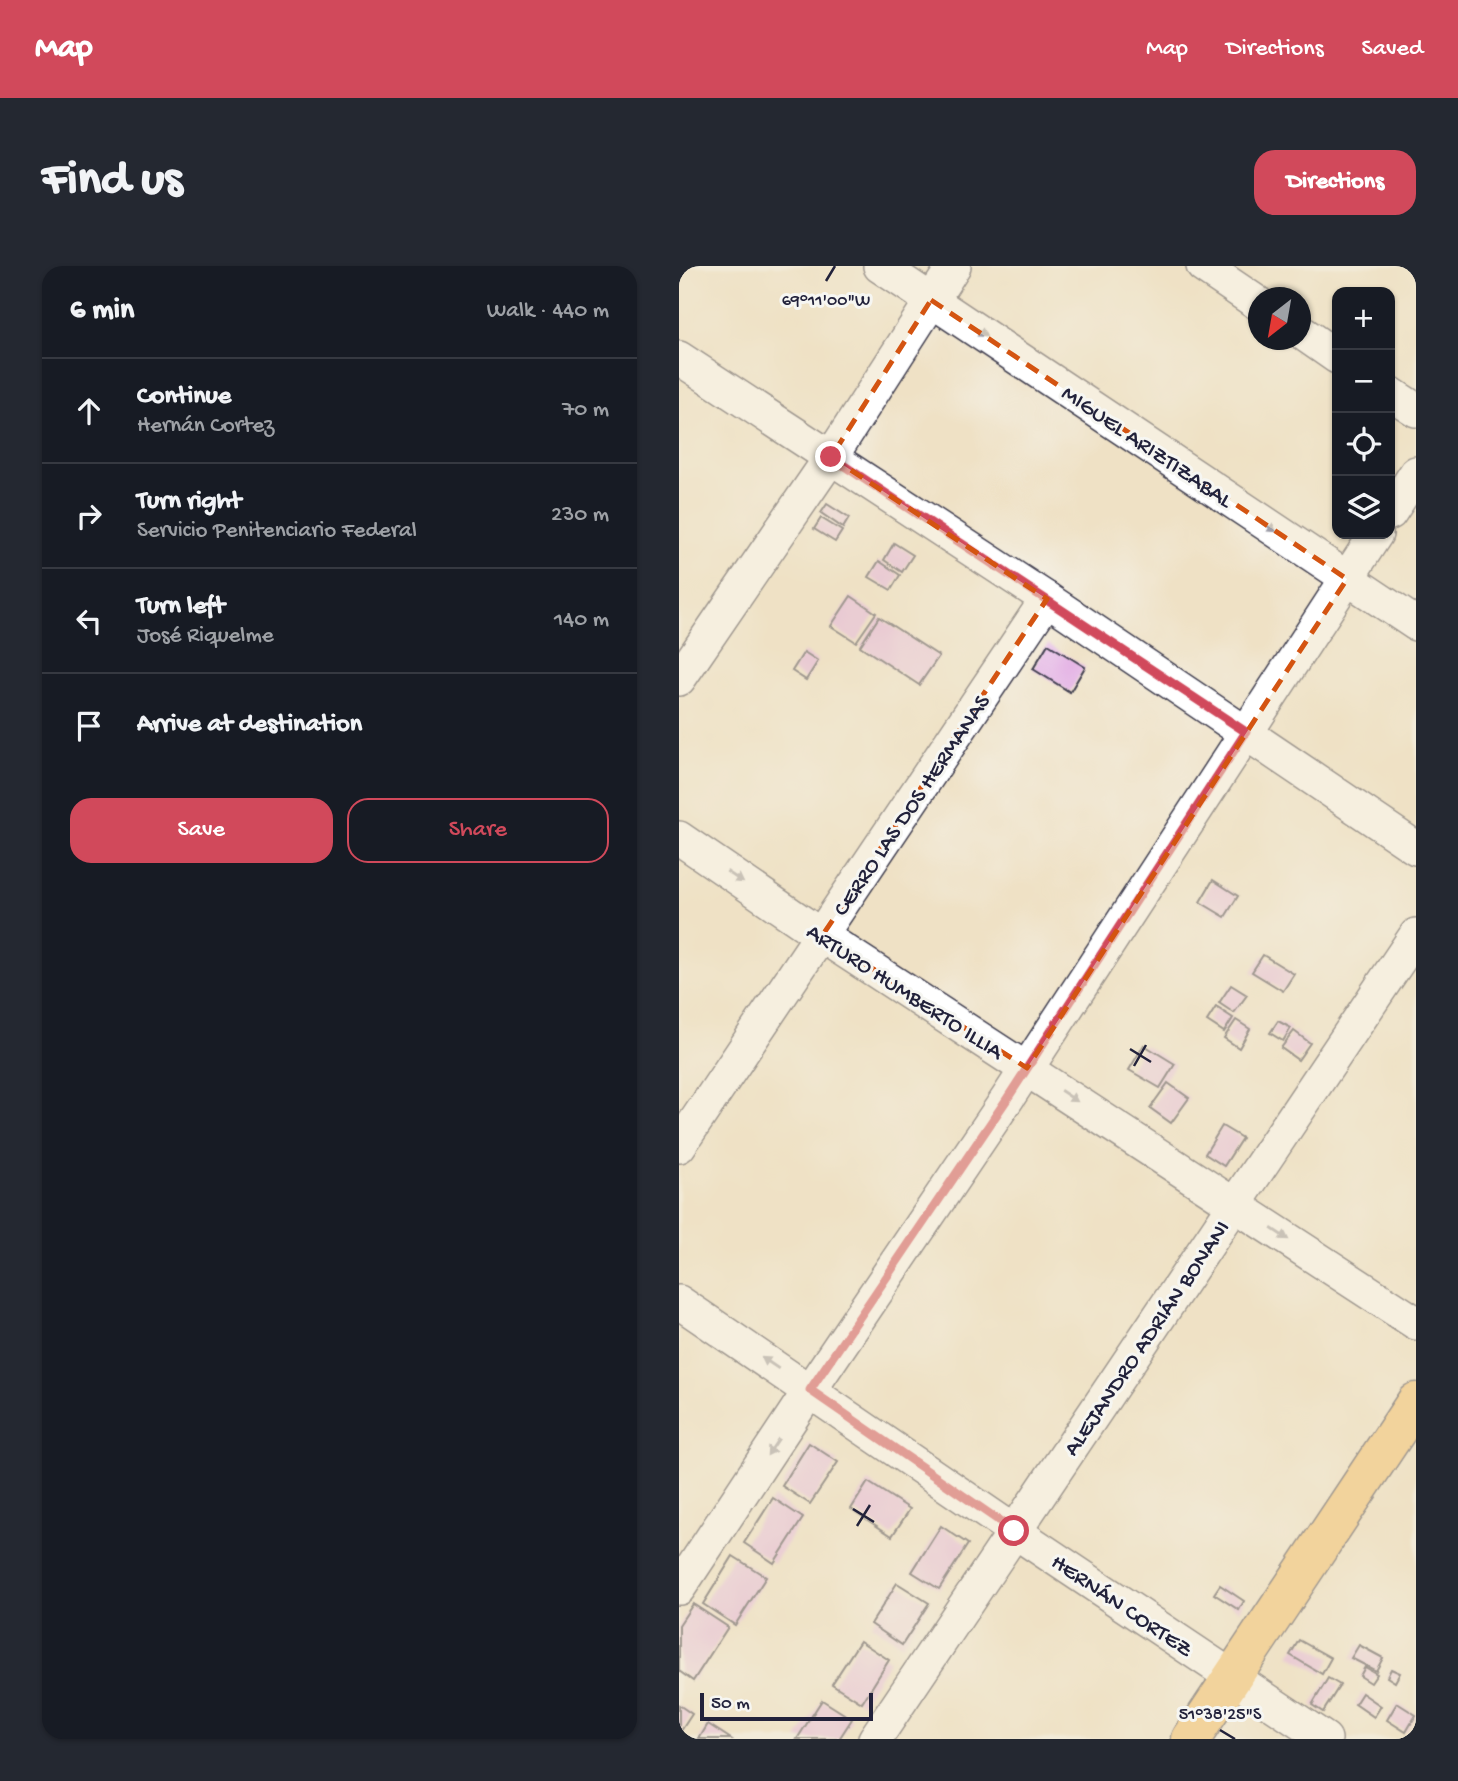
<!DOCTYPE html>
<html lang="en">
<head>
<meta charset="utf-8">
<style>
	:root { --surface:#171b24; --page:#242831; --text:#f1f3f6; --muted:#9ea1a6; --line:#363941; --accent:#d1495b }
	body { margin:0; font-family:"Gochi Hand",sans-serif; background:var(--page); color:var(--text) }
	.controls { position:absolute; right:21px; top:21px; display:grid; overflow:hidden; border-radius:14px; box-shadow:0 2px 5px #0004 }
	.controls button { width:63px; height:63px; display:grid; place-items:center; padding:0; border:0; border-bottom:2px solid var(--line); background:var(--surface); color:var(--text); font:35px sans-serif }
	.compass { position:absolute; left:569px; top:21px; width:63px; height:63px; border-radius:50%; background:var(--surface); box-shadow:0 2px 5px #0004; rotate:211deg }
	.scale { position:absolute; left:21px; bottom:18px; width:173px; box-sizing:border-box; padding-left:7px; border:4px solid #22223b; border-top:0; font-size:19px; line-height:24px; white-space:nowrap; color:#22223b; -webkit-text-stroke:5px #f6f6f2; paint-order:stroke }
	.stop { position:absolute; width:21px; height:21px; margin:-16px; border:5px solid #d1495b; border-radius:50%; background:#fff }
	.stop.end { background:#d1495b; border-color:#fff; box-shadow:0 2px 7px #0008 }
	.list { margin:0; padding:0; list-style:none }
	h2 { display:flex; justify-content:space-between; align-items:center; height:91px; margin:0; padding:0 28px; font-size:30px }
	h2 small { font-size:23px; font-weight:400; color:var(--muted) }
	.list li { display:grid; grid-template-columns:46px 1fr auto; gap:21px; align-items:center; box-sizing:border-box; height:105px; padding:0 28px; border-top:2px solid var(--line) }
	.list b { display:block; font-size:26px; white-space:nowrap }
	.list p { margin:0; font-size:23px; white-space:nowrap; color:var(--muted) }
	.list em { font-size:23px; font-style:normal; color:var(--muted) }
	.actions { display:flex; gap:14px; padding:21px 28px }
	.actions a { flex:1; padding:16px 0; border:2px solid var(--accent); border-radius:21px; text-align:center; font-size:24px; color:var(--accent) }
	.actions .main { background:var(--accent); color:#fff }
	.icon { flex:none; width:38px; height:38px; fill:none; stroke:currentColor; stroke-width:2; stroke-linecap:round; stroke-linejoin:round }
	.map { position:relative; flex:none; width:737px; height:1473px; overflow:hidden; border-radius:21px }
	header { display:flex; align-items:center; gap:42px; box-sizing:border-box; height:98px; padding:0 35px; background:var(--accent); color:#fff }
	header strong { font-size:33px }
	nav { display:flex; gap:38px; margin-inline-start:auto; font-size:24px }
	.intro { display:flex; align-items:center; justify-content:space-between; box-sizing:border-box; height:168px; padding:0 42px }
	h1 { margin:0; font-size:49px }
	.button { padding:18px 32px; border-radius:21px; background:var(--accent); color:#fff; font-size:24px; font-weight:700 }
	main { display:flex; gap:42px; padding:0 42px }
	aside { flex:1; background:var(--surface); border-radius:21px; box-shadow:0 2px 5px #0004 }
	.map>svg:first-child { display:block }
	.building { fill:#e3aee4 }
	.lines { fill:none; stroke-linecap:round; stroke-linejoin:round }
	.minor-casing { stroke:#413f50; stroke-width:36 }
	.major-casing { stroke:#413f50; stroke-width:41 }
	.minor { stroke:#fff; stroke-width:33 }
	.major { stroke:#f6c06b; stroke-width:38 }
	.oneway { fill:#9c9ca7 }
	.route { stroke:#d1495b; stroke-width:9 }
	.marked { fill:none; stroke:#d45411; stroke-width:5; stroke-dasharray:14 9; stroke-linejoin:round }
	.ticks { fill:none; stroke:#22223b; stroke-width:2.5 }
	.labels { text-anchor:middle; stroke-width:6; stroke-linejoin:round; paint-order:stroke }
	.street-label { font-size:23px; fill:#22223b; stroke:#f6f6f2 }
	.ticks-label { font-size:18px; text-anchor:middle; fill:#22223b; stroke:#f6f6f2; stroke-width:6; stroke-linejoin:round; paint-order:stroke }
</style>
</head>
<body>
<header>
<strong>Map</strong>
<nav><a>Map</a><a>Directions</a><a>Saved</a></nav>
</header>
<div class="intro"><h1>Find us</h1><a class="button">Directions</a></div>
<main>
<aside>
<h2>6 min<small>Walk · 440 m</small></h2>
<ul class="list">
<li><svg class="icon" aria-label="ahead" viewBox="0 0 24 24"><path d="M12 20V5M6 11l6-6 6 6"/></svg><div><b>Continue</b><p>Hernán Cortez</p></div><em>70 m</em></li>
<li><svg class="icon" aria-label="right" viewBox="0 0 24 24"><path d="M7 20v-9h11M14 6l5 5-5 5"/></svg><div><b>Turn right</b><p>Servicio Penitenciario Federal</p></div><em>230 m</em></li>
<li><svg class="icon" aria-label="left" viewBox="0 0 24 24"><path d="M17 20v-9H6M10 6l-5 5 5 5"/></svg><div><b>Turn left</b><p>José Riquelme</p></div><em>140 m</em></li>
<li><svg class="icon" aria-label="arrive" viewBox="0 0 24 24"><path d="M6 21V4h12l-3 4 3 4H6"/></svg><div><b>Arrive at destination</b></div></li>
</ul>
<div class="actions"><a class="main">Save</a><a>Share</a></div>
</aside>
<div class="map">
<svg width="737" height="1473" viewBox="0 0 737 1473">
	<rect width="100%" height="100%" fill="#f6f6f2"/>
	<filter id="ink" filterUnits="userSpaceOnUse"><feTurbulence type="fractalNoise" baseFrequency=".0143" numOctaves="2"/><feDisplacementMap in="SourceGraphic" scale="14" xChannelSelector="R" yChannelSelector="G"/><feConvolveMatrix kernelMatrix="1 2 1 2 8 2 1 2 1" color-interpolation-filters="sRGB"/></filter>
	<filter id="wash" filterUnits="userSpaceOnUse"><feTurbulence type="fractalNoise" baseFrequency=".00686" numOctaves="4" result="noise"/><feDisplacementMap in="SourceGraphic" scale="28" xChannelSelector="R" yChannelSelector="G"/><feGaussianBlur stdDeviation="1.57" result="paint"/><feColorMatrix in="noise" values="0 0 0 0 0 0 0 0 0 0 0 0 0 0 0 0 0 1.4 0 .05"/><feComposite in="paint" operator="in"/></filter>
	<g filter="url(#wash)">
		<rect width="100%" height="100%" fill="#efe1c5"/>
		<g id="blocks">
			<g class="building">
				<path d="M148 238 170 252 164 262 142 247Z"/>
				<path d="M142 252 163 265 156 276 135 263Z"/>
				<path d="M215 277 234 289 223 306 205 294Z"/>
				<path d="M200 295 221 309 212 324 190 311Z"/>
				<path d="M172 330 197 347 177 376 152 360Z"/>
				<path d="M200 351 260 390 240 419 181 380Z"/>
				<path d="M369 378 406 401 391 426 354 403Z"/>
				<path d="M125 386 139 395 127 414 113 405Z"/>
				<path d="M534 614 559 630 546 651 521 636Z"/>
				<path d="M584 689 615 708 604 725 573 706Z"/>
				<path d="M552 719 568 729 555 747 540 737Z"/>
				<path d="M537 741 554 752 545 766 528 755Z"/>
				<path d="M557 754 571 763 560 782 545 772Z"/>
				<path d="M599 755 612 762 604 775 591 767Z"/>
				<path d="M615 765 631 777 619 794 602 782Z"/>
				<path d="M465 779 496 798 481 822 450 804Z"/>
				<path d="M489 817 510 832 492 857 471 842Z"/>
				<path d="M543 860 563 872 545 900 526 888Z"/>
				<path d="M130 1177 159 1196 131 1238 103 1220Z"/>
				<path d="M189 1216 231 1243 213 1270 172 1243Z"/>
				<path d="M94 1232 124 1252 95 1297 65 1277Z"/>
				<path d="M262 1260 289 1278 260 1323 233 1306Z"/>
				<path d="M54 1290 87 1311 56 1359 24 1338Z"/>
				<path d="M218 1317 250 1337 223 1379 192 1358Z"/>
				<path d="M541 1319 565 1335 560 1344 535 1328Z"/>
				<path d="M14 1338 49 1361 14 1415 0 1405V1359Z"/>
				<path d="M620 1374 652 1392 643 1408 611 1389Z"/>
				<path d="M181 1375 210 1394 183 1437 153 1418Z"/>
				<path d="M680 1379 704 1392 697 1405 672 1392Z"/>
				<path d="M686 1401 698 1408 692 1417 681 1410Z"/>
				<path d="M712 1403 721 1407 716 1416 708 1411Z"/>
				<path d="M649 1412 661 1419 644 1446 633 1439Z"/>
				<path d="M683 1427 702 1440 695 1451 676 1438Z"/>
				<path d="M143 1434 173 1453 160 1473H118Z"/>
				<path d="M718 1437 737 1449 727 1466 708 1454Z"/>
				<path d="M0 1439 13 1448 0 1468Z"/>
				<path d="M29 1458 52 1473H20Z"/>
			</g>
		</g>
	</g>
	<g filter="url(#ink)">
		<use href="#blocks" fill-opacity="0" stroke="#413f50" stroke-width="2"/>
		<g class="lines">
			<g class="minor-casing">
				<g id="minor">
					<path d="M201 0 737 358"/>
					<path d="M524 0 580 38"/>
					<path d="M622 66 658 91"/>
					<path d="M0 92 368 333 737 582"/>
					<path d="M711 127 737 144"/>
					<path d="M711 247 737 207"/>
					<path d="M0 413 152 191 275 0"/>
					<path d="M0 572 143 670 737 1057"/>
					<path d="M0 880 368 333"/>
					<path d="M0 1036 335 1265 646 1473"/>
					<path d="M0 1322 131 1124 328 833 697 268"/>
					<path d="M196 1473 737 669"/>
				</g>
			</g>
			<g class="major-casing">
				<path id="major" d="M512 1473 737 1136"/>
			</g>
			<use href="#minor" class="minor"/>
			<use href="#major" class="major"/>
		</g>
		<defs><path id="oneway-solid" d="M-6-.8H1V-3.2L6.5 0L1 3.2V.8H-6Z" transform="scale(1.75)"/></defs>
		<g class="oneway">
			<use href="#oneway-solid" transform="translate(299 65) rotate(34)"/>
			<use href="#oneway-solid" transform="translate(589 260) rotate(34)"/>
			<use href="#oneway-solid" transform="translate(56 611) rotate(34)"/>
			<use href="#oneway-solid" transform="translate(390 830) rotate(33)"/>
			<use href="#oneway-solid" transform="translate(601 968) rotate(33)"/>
			<use href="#oneway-solid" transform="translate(91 1097) rotate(-146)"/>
			<use href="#oneway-solid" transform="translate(94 1181) rotate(124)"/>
		</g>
	</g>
	<g class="lines" filter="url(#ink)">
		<path class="route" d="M152 191 567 466 328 833 131 1124 335 1265"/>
	</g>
	<path d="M0 0H737V1473H0ZM252 34 668 313 348 802 143 670 368 333 152 191Z" fill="#efe1c5" fill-opacity=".55" fill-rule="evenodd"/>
	<path class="marked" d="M252 34 668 313 348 802 143 670 368 333 152 191Z"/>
	<path class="ticks" d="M147 15 156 0M451 783 472 796M455 800 467 779M174 1243 195 1256M178 1260 191 1239M541 1464 556 1473"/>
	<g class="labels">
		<g class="street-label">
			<text transform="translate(469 179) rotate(34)" y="8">MIGUEL ARIZTIZABAL</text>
			<text transform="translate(231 538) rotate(-56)" y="8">CERRO LAS DOS HERMANAS</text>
			<text transform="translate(227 724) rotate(33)" y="8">ARTURO HUMBERTO ILLIA</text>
			<text transform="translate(466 1071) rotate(-56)" y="8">ALEJANDRO ADRIÁN BONANI</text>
			<text transform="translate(444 1338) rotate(34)" y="8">HERNÁN CORTEZ</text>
		</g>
	</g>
	<g class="ticks-label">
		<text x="147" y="39">69°11'00"W</text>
		<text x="541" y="1453">51°38'25"S</text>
	</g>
</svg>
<div class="controls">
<button>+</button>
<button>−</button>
<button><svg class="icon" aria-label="locate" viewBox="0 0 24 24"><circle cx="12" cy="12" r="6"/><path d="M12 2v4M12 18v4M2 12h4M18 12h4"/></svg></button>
<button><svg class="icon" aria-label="layers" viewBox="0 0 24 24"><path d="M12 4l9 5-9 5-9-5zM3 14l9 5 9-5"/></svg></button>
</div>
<svg class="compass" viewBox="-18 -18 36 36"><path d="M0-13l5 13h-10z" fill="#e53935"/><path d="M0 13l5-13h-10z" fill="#9ea1a6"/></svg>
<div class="scale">50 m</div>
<div class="stop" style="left:335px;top:1265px"></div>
<div class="stop end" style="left:152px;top:191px"></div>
</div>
</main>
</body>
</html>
